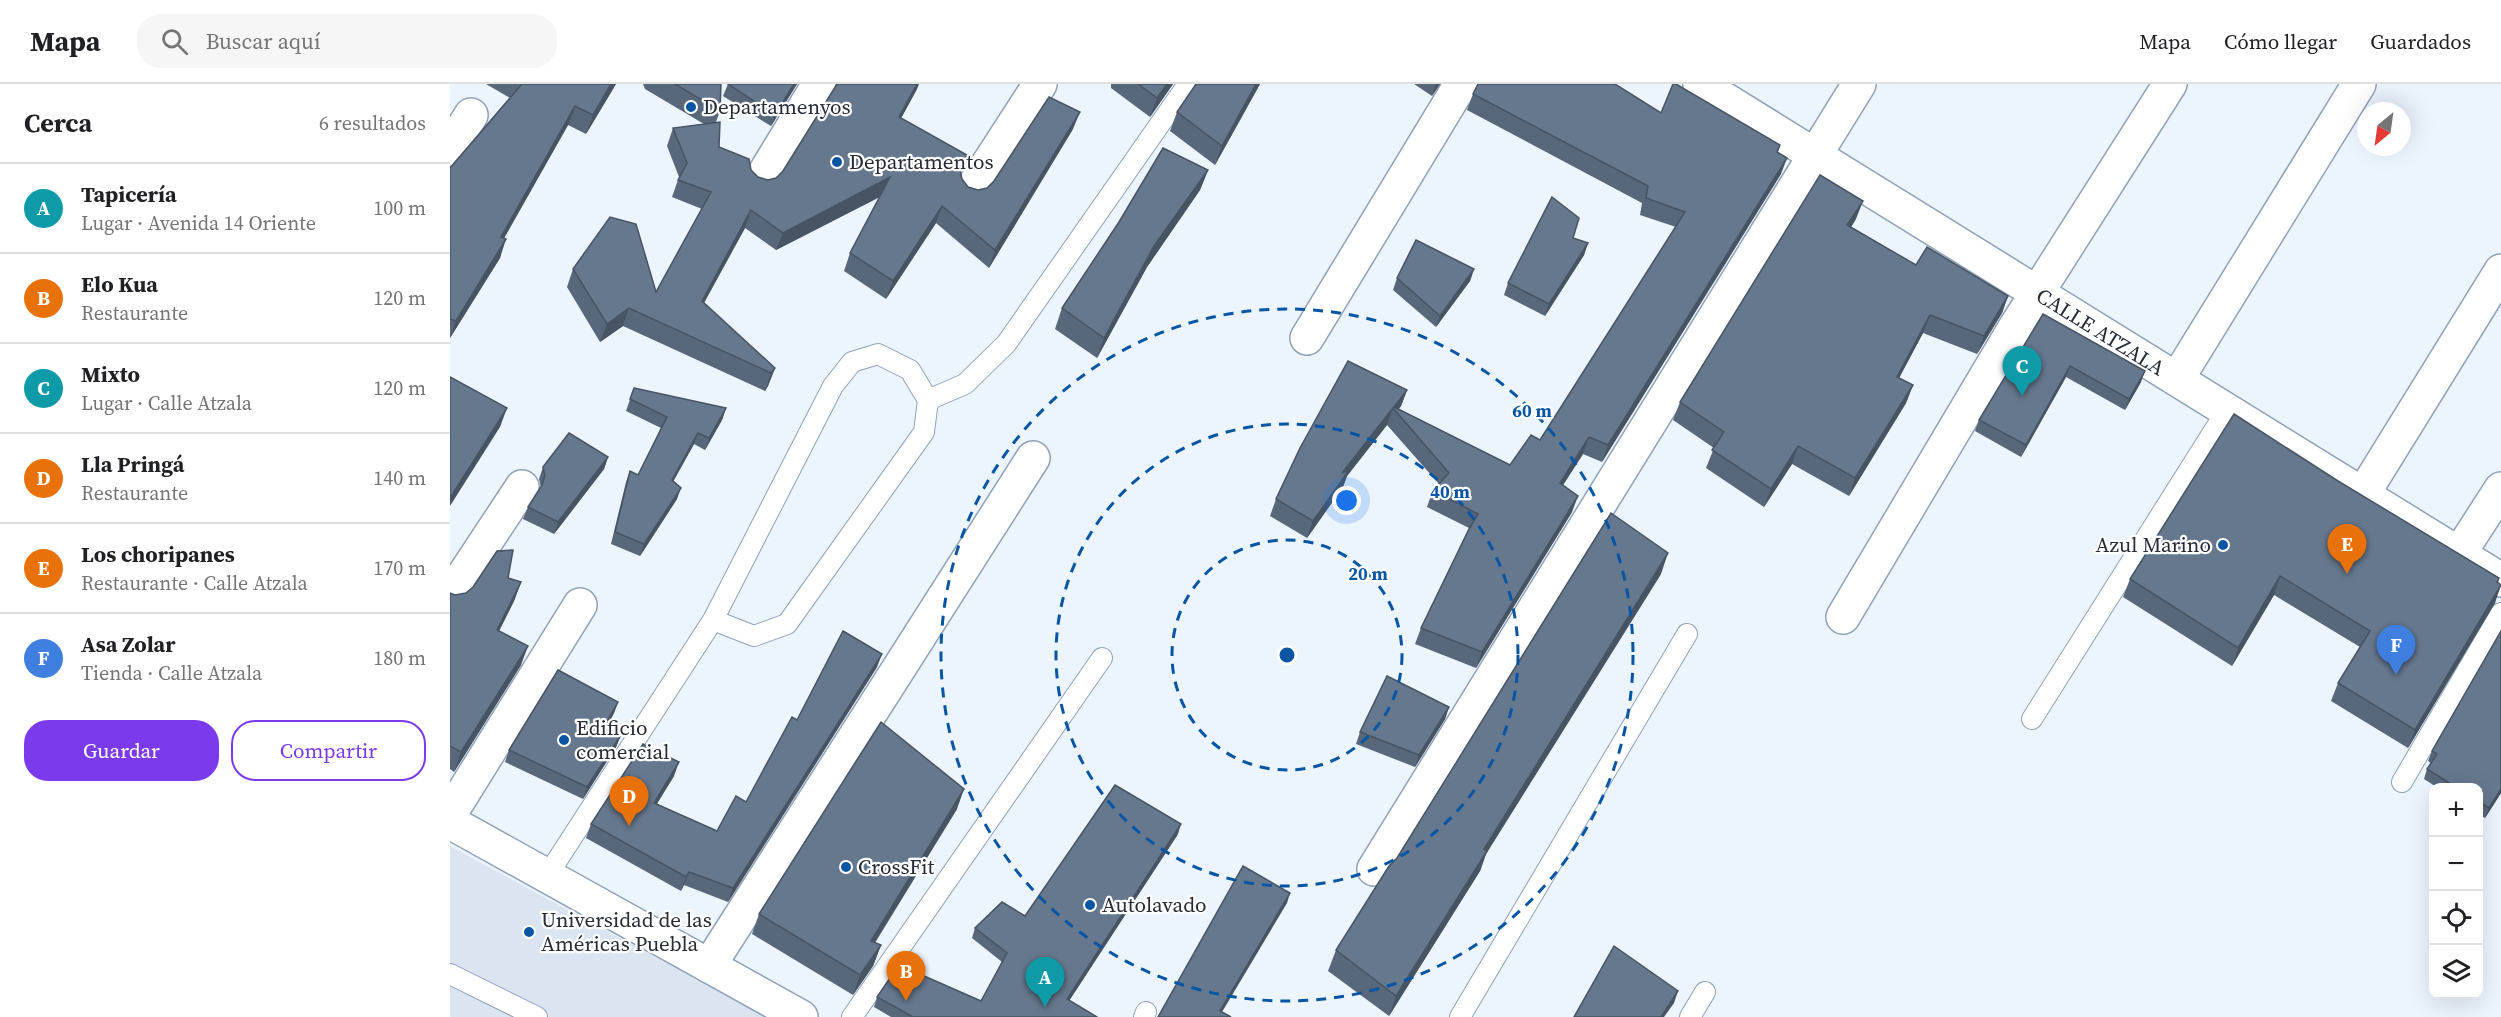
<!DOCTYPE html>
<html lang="es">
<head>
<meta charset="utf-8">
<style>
	:root { --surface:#fff; --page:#f6f6f6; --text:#202124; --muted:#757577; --line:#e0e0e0; --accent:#7c3aed }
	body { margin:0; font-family:"Source Serif 4",serif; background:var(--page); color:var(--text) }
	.controls { position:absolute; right:18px; bottom:18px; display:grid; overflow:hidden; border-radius:12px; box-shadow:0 6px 24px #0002 }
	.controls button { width:54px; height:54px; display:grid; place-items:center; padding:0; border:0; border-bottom:2px solid var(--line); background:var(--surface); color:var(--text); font:30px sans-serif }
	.compass { position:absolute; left:1907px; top:18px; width:54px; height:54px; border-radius:50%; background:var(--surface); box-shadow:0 6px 24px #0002; rotate:209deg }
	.you { position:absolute; left:897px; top:417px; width:21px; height:21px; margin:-15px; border:4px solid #fff; border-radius:50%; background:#1a73e8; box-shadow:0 0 0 9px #1a73e833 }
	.badge { display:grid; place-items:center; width:39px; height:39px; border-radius:50%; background:var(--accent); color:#fff; font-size:20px; font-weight:700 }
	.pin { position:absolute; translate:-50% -50px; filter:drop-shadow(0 2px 3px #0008) }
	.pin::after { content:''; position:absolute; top:32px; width:21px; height:18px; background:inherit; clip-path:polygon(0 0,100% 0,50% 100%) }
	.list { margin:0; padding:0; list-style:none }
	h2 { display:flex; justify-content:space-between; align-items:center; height:78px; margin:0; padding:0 24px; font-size:26px }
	h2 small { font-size:20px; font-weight:400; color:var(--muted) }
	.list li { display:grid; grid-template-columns:39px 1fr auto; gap:18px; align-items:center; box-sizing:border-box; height:90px; padding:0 24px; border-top:2px solid var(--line) }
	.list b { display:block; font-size:22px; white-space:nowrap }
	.list p { margin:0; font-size:20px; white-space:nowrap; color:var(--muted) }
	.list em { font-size:20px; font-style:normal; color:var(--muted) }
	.actions { display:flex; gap:12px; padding:18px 24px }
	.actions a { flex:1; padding:14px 0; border:2px solid var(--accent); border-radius:24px; text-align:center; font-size:21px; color:var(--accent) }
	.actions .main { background:var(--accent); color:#fff }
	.icon { flex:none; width:33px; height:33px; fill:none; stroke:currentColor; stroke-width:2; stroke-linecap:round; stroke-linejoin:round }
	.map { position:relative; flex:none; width:2051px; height:933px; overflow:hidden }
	header { display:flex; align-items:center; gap:36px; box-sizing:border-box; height:84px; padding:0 30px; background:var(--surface); border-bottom:2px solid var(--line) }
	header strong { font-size:28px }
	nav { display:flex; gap:33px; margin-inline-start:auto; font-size:21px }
	.search { width:420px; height:54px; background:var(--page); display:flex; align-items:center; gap:15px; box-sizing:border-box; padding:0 21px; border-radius:24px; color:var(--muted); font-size:22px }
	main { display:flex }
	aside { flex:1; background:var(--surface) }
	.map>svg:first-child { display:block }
	.built { fill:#dbe5f1 }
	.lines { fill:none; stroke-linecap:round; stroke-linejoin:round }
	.service-casing { stroke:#8fa1b9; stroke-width:22 }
	.minor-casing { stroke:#8fa1b9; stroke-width:36 }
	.secondary-casing { stroke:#8fa1b9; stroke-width:36 }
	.service { stroke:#fff; stroke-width:20 }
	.minor { stroke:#fff; stroke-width:33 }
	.secondary { stroke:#fff; stroke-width:33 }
	.wall { fill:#58677a }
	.shaded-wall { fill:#475463 }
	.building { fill:#66788e; stroke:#475463; stroke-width:1.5 }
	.ring { fill:none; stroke:#0755a3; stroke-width:3; stroke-dasharray:10 8 }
	.poi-dot { fill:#0755a3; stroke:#fff; stroke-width:2 }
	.labels { text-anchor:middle; stroke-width:4.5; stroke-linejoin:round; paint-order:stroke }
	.poi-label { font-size:21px; fill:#252c36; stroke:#fff; text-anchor:start }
	.street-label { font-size:21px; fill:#252c36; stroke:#fff }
	.centre { fill:#0755a3; stroke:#fff; stroke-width:3 }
	.ring-label { font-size:18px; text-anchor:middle; font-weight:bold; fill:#0755a3; stroke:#fff; stroke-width:4.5; stroke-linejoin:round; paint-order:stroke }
</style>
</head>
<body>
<header>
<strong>Mapa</strong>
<div class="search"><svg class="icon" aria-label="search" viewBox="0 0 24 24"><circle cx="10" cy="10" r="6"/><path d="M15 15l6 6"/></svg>Buscar aquí</div>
<nav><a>Mapa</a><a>Cómo llegar</a><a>Guardados</a></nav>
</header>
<main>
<aside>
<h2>Cerca<small>6 resultados</small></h2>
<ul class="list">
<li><span class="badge" style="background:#0f9aa8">A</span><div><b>Tapicería</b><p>Lugar · Avenida 14 Oriente</p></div><em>100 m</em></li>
<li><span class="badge" style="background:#e8710a">B</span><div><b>Elo Kua</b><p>Restaurante</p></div><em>120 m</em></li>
<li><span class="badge" style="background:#0f9aa8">C</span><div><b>Mixto</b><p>Lugar · Calle Atzala</p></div><em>120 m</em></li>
<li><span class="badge" style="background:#e8710a">D</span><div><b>Lla Pringá</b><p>Restaurante</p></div><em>140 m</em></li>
<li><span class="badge" style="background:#e8710a">E</span><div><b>Los choripanes</b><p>Restaurante · Calle Atzala</p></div><em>170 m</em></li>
<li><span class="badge" style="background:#3f7fe0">F</span><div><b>Asa Zolar</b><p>Tienda · Calle Atzala</p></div><em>180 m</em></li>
</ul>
<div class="actions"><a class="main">Guardar</a><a>Compartir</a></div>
</aside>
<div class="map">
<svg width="2051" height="933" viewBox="0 0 2051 933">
	<rect width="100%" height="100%" fill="#ecf4fe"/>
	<path class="built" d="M0 762 316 933H0Z"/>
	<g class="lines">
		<g class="service-casing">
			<g id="service">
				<path d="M478 316 515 300 556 260 738 0"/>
				<path d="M1582 635 1777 326"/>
				<path d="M1952 698 2051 529"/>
				<path d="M97 792 263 536 383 302 402 278 428 270 460 286 478 316 474 348 337 540 304 552 263 536"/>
				<path d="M0 890 87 933"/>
				<path d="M402 933 652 574"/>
				<path d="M694 933 696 928"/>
				<path d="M1010 933 1237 550"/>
				<path d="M1240 933 1255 908"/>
			</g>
		</g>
		<g class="minor-casing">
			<g id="minor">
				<path id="s1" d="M1250 0 2051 496"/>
				<path d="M0 65 21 31"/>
				<path d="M311 95 369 0"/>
				<path d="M522 105 590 0"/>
				<path d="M857 254 1011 0"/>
				<path d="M1727 295 1909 0"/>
				<path d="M1913 410 2051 187"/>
				<path d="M2009 470 2051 405"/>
				<path d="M0 512 72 403"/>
				<path d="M1393 533 1566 242 1720 0"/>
				<path d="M0 730 130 521"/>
				<path d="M924 785 1409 0"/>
				<path d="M259 882 583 374"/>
			</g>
		</g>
		<g class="secondary-casing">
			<path id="secondary" d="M0 738 351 933"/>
		</g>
		<use href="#service" class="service"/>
		<use href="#minor" class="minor"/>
		<use href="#secondary" class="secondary"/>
	</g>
	<g class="wall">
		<path d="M36 0H166L136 50 118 41 54 154 50 174 0 254V84L60 14Z"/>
		<path d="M193 0H271L270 27 266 38 269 63 301 86 308 93 318 96 326 94 467 5 451 34 510 88 512 95 518 103 528 106 537 104 623 45 539 184 486 139 436 215 394 187 400 169 430 113 326 166 295 144 254 219 325 284 318 302 315 307 173 242 150 258 117 203 123 185 206 208 252 125 222 113 229 93 217 62 223 44 254 40 195 5Z"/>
		<path d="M278 0H347L321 42 273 12Z"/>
		<path d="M661 0H723L700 33 661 4Z"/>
		<path d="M746 0H810L765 81 720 47 727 28Z"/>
		<path d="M964 0H990L982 12Z"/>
		<path d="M1023 10 1211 29 1330 61 1328 68 1331 90 1152 378 1133 370 1113 401 1122 428 1026 584 965 560 971 544 1019 444 977 423 983 406 989 400 937 341 897 392 893 403 857 454 820 432 826 415 957 306 951 322 949 325 1060 381 1090 356 1226 143 1190 131 1192 119 1017 26Z"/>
		<path d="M758 86 750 106 697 183 647 274 605 245 612 224Z"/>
		<path d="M1406 135 1401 143 1466 181 1558 212 1552 229 1527 270 1473 249 1449 294 1463 301 1456 319 1399 412 1342 380 1314 423 1256 384 1264 364 1223 336 1230 318Z"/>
		<path d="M1138 159 1134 171 1095 232 1054 211 1058 199Z"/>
		<path d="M1024 185 1020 197 986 243 943 206 947 194Z"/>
		<path d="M1593 230 1691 298 1675 326 1616 293 1571 373 1525 347 1529 336Z"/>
		<path d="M184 304 276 324 272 336 255 366 244 360 223 397 227 415 190 472 161 460 176 398 180 387 188 391 211 344 176 327Z"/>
		<path d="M158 373 154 385 104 450 73 435 78 423 91 403 89 395 93 383Z"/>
		<path d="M1888 397 2049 494 2045 519 1958 664 1881 617 1888 599 1910 563 1824 511 1782 582 1673 513 1680 495Z"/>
		<path d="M1211 490 1036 770 1030 787 939 932 878 887 886 866 947 774Z"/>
		<path d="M58 494 71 498 64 517 49 547 71 581 4 688 0 685V509L5 511 16 509Z"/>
		<path d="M427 583 278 818 234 801 231 807 136 754 141 740 224 692 207 720 267 747 296 718 347 636Z"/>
		<path d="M168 618 164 629 156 644 171 651 166 663 133 715 55 678 59 666Z"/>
		<path d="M999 623 995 635 965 683 906 660 910 648Z"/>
		<path d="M1982 667 2051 709 2035 734 2028 730V704H1988L1974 695 1977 685 1981 679 1978 677Z"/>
		<path d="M507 725 425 859 431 861 423 882 403 911 302 850 309 830Z"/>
		<path d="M728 750 619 917 647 933H441L424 923 427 913 531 917 552 878 522 854 525 844 575 832Z"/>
	</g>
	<g class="shaded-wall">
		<path d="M161 0H166L136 50 143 31Z"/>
		<path d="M344 0H347L321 42 325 31Z"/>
		<path d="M467 0H469L467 5 442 51 449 33Z"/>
		<path d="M717 0H723L700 33 707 14Z"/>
		<path d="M806 0H810L765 81 772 62Z"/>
		<path d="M986 0H990L982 12Z"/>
		<path d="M125 22 118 41 44 172 51 153Z"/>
		<path d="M630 28 623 45 539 184 545 166Z"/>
		<path d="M1337 74 1331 90 1152 378 1158 361Z"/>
		<path d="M758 86 750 106 697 183 647 274 654 254 704 162Z"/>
		<path d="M440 93 433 111 326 166 333 149Z"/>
		<path d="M1413 117 1406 135 1391 159 1397 141Z"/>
		<path d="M492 122 486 139 436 215 443 197Z"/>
		<path d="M301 126 295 144 245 235 252 217Z"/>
		<path d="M56 155 50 174 0 254 6 237Z"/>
		<path d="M1138 159 1134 171 1095 232 1099 220Z"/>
		<path d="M1024 185 1020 197 986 243 990 232Z"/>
		<path d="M1558 212 1552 229 1527 270 1534 252Z"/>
		<path d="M179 224 173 242 150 258 157 240Z"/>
		<path d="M1480 231 1473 249 1440 311 1447 293Z"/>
		<path d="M1620 282 1616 293 1571 373 1576 361Z"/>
		<path d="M325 284 318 302 315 307 321 289Z"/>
		<path d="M1695 287 1691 298 1675 326 1679 315Z"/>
		<path d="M1463 301 1456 319 1399 412 1405 394Z"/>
		<path d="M957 306 951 322 946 328 944 323Z"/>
		<path d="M57 324 50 343 0 422V414Z"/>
		<path d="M276 324 272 336 255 366 259 354Z"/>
		<path d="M943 324 937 341 897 392 893 403 857 454 863 437 892 389Z"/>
		<path d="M248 349 244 360 218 407 222 396Z"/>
		<path d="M1139 353 1133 370 1104 415 1110 399Z"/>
		<path d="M1348 362 1342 380 1314 423 1321 405Z"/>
		<path d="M158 373 154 385 104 450 108 438Z"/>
		<path d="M231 404 227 415 190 472 194 460Z"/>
		<path d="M1128 412 1122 428 1026 584 1032 568Z"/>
		<path d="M1218 469 1211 490 1036 770 1030 787 939 932 946 912 1034 765Z"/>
		<path d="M1830 492 1824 511 1782 582 1788 564Z"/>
		<path d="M71 498 64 517 40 565 47 546Z"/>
		<path d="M2051 501 2045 519 1958 664 1965 646Z"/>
		<path d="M78 562 71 581 4 688 11 668Z"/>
		<path d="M432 570 427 583 278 818 283 804Z"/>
		<path d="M168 618 164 629 150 655 154 643Z"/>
		<path d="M999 623 995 635 965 683 969 671Z"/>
		<path d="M171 651 166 663 133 715 137 703Z"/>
		<path d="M229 678 224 692 199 732 204 719Z"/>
		<path d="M514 705 507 725 413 877 421 857Z"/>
		<path d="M2051 705V709L2035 734 2039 724Z"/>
		<path d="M731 740 728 750 613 926 617 915Z"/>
		<path d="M239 788 234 801 231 807 236 793Z"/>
		<path d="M840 809 837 819 769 933 770 927Z"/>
		<path d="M431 861 423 882 403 911 410 891Z"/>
		<path d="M1228 907 1224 919 1214 933H1211Z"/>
	</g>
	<g class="building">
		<path d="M72 0H161L143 31 125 22 51 153 56 155 6 237 0 235V84Z"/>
		<path d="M225 0H271L270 27Z"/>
		<path d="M278 0H344L325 31Z"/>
		<path d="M387 0H467L449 33 517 71 510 86 512 95 518 103 528 106 537 104 544 97 599 13 630 28 545 166 492 122 443 197 400 169 440 93 333 149 301 126 252 217 325 284 321 289 179 224 157 240 123 185 160 133 186 140 206 208 261 108 228 96 237 79 223 44 270 38 269 63 299 75 301 86 308 93 318 96 326 94 333 87Z"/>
		<path d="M688 0H717L707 14Z"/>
		<path d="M746 0H806L772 62 727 28Z"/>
		<path d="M1028 0H1165L1211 29 1223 0H1226L1330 61 1327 68 1337 74 1158 361 1139 353 1110 399 1128 412 1032 568 971 544 1019 445 1028 430 983 406 999 389 943 324 892 389 899 386 863 437 826 415 850 364 898 277 957 306 944 323 1060 381 1081 351 1090 356 1235 128 1196 114 1198 102 1023 10Z"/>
		<path d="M713 64 758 86 704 162 654 254 612 224 669 138Z"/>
		<path d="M1370 91 1413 117 1397 141 1466 181 1477 163 1558 212 1534 252 1480 231 1447 293 1463 301 1405 394 1348 362 1321 405 1262 366 1274 348 1230 318Z"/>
		<path d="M1102 113 1129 134 1123 154 1138 159 1099 220 1058 199Z"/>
		<path d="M966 156 1024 185 990 232 947 194Z"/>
		<path d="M1593 230 1695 287 1679 315 1620 282 1576 361 1529 336Z"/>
		<path d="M0 293 57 324 0 414Z"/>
		<path d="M184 304 276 324 259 354 248 349 222 396 231 404 194 460 165 448 180 387 188 391 217 333 180 315Z"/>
		<path d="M1784 330 1888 397 2049 494 2047 498 2051 501 1965 646 1888 599 1920 547 1830 492 1788 564 1680 495Z"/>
		<path d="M119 349 158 373 108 438 78 423 92 401 95 392 93 383Z"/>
		<path d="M1161 429 1218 469 1034 765 1037 767 946 912 886 866 939 782 947 774Z"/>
		<path d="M63 466 58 494 71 498 47 546 78 562 11 668 0 662V509L5 511 16 509 23 503 47 467Z"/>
		<path d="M393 547 432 570 283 804 239 788 236 793 141 740 193 660 229 678 204 719 267 747 286 712 296 718 342 633 347 636Z"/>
		<path d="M2051 547V705L2039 724 2028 717V704H2007L1977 685 1987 670 1982 667Z"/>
		<path d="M108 586 168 618 154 643 171 651 137 703 59 666Z"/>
		<path d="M937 592 999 623 969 671 910 648Z"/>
		<path d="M431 638 514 705 421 857 431 861 410 891 309 830Z"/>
		<path d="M665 701 731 740 617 915 647 933H463L427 913 449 881 531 917 557 869 525 844 552 818 575 832Z"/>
		<path d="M793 782 840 809 770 927 781 933H708Z"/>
		<path d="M1164 862 1228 907 1211 933H1124Z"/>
	</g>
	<g class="ring">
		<circle cx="837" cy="571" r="115"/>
		<circle cx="837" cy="571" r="231"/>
		<circle cx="837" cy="571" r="346"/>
	</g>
	<g class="poi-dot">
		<circle cx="241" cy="23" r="6"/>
		<circle cx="387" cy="78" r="6"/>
		<circle cx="1773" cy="461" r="6"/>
		<circle cx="114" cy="656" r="6"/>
		<circle cx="396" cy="783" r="6"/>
		<circle cx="640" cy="821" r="6"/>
		<circle cx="79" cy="848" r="6"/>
	</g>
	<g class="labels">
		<g class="poi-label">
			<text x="253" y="30">Departamenyos</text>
			<text x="399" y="85">Departamentos</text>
			<text x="1761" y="468" text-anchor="end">Azul Marino</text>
			<text x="126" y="651">Edificio<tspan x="126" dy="24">comercial</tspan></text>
			<text x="408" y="790">CrossFit</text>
			<text x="652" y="828">Autolavado</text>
			<text x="91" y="843">Universidad de las<tspan x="91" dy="24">Américas Puebla</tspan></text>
		</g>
		<g class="street-label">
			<text dy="7" stroke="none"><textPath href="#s1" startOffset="471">CALLE ATZALA</textPath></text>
		</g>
	</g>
	<circle cx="837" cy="571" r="9" class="centre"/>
	<g class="ring-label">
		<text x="1082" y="333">60 m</text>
		<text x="1000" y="414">40 m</text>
		<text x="918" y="496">20 m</text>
	</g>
</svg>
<div class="controls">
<button>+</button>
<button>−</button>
<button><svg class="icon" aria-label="locate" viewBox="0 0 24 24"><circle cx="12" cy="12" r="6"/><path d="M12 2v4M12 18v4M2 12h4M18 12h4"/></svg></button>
<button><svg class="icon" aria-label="layers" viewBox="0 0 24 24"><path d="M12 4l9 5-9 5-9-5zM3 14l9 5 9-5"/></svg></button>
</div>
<svg class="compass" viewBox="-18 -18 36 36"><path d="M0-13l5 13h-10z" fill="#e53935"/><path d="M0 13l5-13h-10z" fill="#757577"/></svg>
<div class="you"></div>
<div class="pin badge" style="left:595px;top:923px;background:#0f9aa8">A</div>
<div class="pin badge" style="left:456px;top:917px;background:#e8710a">B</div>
<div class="pin badge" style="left:1572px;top:312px;background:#0f9aa8">C</div>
<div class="pin badge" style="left:179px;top:742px;background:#e8710a">D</div>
<div class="pin badge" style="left:1897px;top:490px;background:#e8710a">E</div>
<div class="pin badge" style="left:1946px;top:591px;background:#3f7fe0">F</div>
</div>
</main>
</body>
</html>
